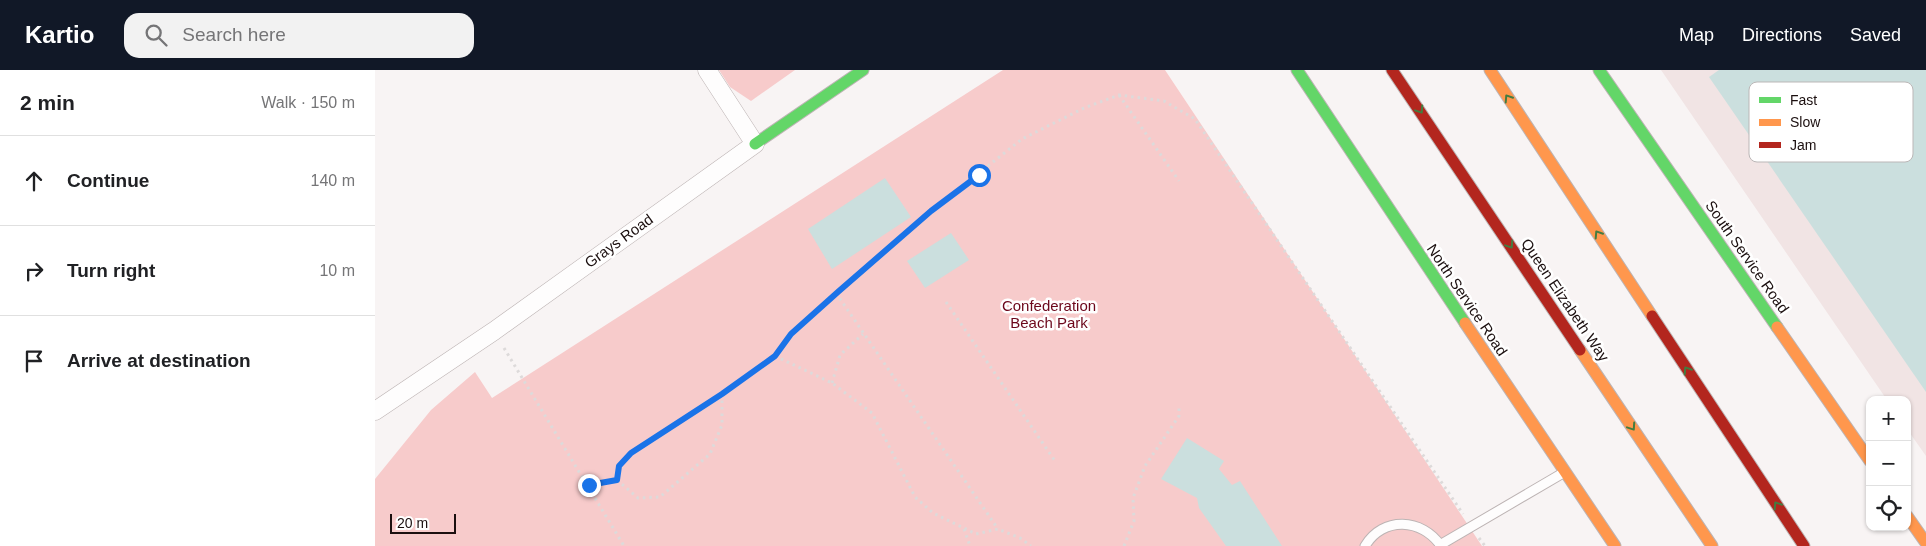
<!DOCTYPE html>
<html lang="en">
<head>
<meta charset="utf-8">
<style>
	:root { --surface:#fff; --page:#f2f2f2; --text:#202124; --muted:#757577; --line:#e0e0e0; --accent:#111827 }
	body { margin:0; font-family:Helvetica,sans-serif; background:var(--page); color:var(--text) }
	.controls { position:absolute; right:15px; bottom:15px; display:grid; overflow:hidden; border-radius:10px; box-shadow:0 1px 4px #0004 }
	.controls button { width:45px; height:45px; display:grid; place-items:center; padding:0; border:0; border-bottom:1px solid var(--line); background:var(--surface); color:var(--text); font:25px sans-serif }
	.scale { position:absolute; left:15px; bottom:12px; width:66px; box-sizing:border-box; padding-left:5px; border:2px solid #1b0f0f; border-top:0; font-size:14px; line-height:18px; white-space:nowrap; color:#1b0f0f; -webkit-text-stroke:4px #fff; paint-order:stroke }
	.stop { position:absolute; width:15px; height:15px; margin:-11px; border:4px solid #1a73e8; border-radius:50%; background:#fff }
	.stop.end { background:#1a73e8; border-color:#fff; box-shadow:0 1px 5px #0008 }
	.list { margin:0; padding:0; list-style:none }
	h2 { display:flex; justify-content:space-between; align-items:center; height:65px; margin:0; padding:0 20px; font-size:21px }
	h2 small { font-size:16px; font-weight:400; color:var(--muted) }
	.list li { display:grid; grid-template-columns:32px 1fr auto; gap:15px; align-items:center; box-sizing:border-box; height:90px; padding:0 20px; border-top:1px solid var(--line) }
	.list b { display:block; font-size:19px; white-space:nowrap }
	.list em { font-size:16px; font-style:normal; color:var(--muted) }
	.icon { flex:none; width:28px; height:28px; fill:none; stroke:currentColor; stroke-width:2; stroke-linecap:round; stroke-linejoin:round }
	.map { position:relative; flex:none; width:1551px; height:476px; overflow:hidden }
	header { display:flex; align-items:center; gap:30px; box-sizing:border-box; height:70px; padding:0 25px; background:var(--accent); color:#fff }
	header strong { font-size:24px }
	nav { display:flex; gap:28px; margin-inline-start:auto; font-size:18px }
	.search { width:350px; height:45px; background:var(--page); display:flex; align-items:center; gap:12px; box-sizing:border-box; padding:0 18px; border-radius:15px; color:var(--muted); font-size:19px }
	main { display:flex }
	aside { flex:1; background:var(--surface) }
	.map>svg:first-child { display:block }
	.built { fill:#f1e4e4 }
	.green { fill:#f7cbcb }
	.building { fill:#cbdfde }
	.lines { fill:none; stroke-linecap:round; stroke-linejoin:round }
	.lane-casing { stroke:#bdb4b4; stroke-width:11 }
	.street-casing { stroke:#bdb4b4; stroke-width:19 }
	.fast-casing { stroke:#bdb4b4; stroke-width:13 }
	.slow-casing { stroke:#bdb4b4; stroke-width:13 }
	.jam-casing { stroke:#bdb4b4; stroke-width:13 }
	.path { stroke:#dddada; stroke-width:3; stroke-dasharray:2.5 4; stroke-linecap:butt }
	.lane { stroke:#fefdfd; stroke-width:9 }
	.street { stroke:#fefdfd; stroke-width:18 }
	.fast { stroke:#63d668; stroke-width:11 }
	.slow { stroke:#ff974d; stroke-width:11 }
	.jam { stroke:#b3261e; stroke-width:11 }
	.oneway { stroke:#437c40 }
	.route { stroke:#1a73e8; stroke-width:6 }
	.labels { text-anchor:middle; stroke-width:5; stroke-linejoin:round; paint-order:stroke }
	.street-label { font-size:15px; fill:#1b0f0f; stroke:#fff }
	.park-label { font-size:15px; fill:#6c071b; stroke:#fff }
	.key { fill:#fff; stroke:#bbb7b7; stroke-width:1 }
	.key-label { font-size:14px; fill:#1b0f0f }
</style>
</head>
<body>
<header>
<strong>Kartio</strong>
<div class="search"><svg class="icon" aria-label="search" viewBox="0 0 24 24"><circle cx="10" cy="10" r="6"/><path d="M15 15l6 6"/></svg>Search here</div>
<nav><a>Map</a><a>Directions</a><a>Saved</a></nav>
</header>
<main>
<aside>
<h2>2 min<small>Walk · 150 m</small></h2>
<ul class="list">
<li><svg class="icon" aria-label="ahead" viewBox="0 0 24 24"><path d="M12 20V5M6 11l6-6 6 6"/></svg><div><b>Continue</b></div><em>140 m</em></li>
<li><svg class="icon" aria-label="right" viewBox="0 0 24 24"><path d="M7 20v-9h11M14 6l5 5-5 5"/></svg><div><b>Turn right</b></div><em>10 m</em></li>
<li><svg class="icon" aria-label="arrive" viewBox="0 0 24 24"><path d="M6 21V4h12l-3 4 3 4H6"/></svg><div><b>Arrive at destination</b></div></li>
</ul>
</aside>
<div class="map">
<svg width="1551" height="476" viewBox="0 0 1551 476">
	<rect width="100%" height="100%" fill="#f8f4f4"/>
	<path class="built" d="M1286 0H1551V386L1532 359V330H1512Z"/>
	<g class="green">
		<path d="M344 0H420L376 31 355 17Z"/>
		<path d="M628 0H790L1107 476H0V409L56 340 100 302 117 328Z"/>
	</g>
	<g class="building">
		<path d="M1344 0H1551V322L1334 7Z"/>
		<path d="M510 108 536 147 457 199 433 159Z"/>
		<path d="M576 163 594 190 550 218 532 191Z"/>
		<path d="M812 368 849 391 844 399 857 415 865 411 907 476H851L824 438 822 428 786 409Z"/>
	</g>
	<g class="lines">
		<g class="lane-casing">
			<g id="lane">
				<path d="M1065 475 1188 403"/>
				<path d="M990 476C1008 446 1047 448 1066 476"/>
			</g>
		</g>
		<g class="street-casing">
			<path id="street" d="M0 341 119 261 380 74 332 0"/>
		</g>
		<g class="fast-casing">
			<g id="fast">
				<path d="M922 0 1090 253"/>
				<path d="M1224 0 1402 257"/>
				<path d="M380 74 488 0"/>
			</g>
		</g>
		<g class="slow-casing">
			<g id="slow">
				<path d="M1115 0 1277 246"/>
				<path d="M1090 253 1240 476"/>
				<path d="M1402 257 1495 391"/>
				<path d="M1205 280 1337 476"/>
				<path d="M1532 446 1551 473"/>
			</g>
		</g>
		<g class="jam-casing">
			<g id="jam">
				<path d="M1017 0 1205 280"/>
				<path d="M1277 246 1429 476"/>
			</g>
		</g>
		<g class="path">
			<path d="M744 25 804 111"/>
			<path d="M461 223 623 459"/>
			<path d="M571 232 680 391"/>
			<path d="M129 278 249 476"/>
			<path d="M400 286 457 313 497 343 540 427 558 443 601 464 623 459 645 468 656 476"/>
			<path d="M457 313 465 285 488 264"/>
			<path d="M347 324V355L335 384 285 427 263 428 242 410 244 396 256 383 347 324 400 286 416 264 464 221 556 141 647 69 709 38 744 25 789 31 820 49 1088 444"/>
			<path d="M214 415 242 410"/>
			<path d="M589 459 595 476"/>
			<path d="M1104 468 1110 476"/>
			<path d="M749 476 759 451 758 428 770 396 804 346V338"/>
		</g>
		<use href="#lane" class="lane"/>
		<use href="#street" class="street"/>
		<use href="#fast" class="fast"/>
		<use href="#slow" class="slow"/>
		<use href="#jam" class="jam"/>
	</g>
	<defs><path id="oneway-chevron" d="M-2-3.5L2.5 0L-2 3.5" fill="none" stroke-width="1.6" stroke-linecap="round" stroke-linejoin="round" transform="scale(1.25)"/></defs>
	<g class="oneway">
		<use href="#oneway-chevron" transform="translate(1133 28) rotate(-123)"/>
		<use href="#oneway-chevron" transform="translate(1045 40) rotate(56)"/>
		<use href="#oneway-chevron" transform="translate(1223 164) rotate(-123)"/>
		<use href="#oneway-chevron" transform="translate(1135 175) rotate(56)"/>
		<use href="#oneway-chevron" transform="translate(1312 300) rotate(-123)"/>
		<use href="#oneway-chevron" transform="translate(1257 357) rotate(56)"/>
		<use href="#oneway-chevron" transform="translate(1402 435) rotate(-123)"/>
	</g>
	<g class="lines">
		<path class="route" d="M214 415 242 410 244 396 256 383 347 324 400 286 416 264 464 221 556 141 604 105"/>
	</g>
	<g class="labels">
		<g class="street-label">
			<text transform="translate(244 171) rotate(-36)" y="5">Grays Road</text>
			<text transform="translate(1372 187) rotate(55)" y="5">South Service Road</text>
			<text transform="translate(1092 230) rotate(56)" y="5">North Service Road</text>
			<text transform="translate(1190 230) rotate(56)" y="5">Queen Elizabeth Way</text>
		</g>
		<g class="park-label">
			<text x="674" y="241">Confederation<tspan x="674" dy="17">Beach Park</tspan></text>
		</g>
	</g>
	<rect x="1374" y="12" width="164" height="80" rx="8" class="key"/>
	<rect x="1384" y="27" width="22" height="6" fill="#63d668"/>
	<rect x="1384" y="49" width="22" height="7" fill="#ff974d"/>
	<rect x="1384" y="72" width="22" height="6" fill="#b3261e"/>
	<g class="key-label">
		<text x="1415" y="35">Fast</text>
		<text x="1415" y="57">Slow</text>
		<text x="1415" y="80">Jam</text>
	</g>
</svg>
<div class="controls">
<button>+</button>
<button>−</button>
<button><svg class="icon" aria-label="locate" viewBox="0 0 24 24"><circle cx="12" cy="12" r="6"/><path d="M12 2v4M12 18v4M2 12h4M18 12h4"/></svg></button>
</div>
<div class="scale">20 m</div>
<div class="stop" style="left:604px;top:105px"></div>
<div class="stop end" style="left:214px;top:415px"></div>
</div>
</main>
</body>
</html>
